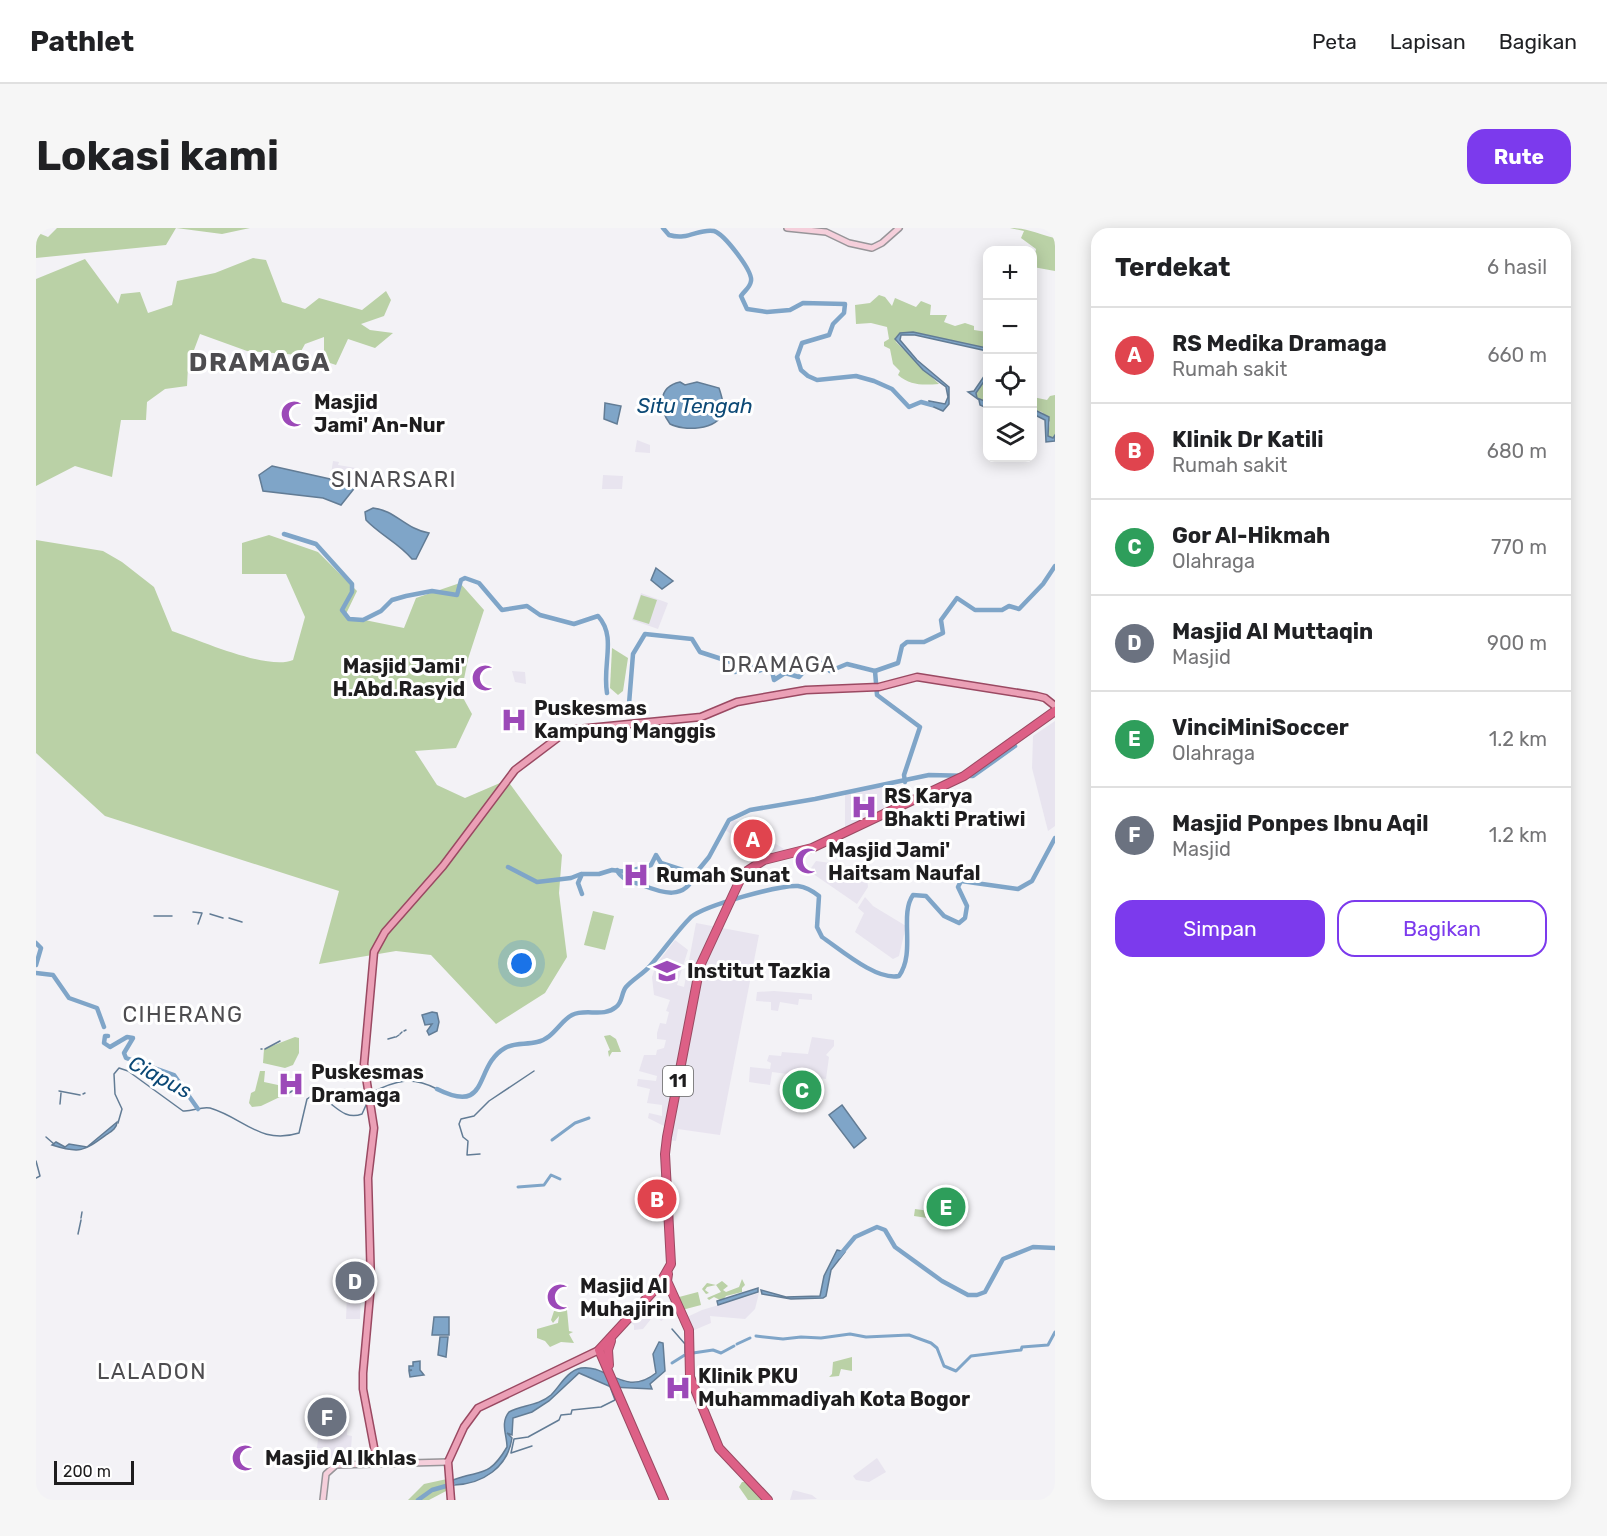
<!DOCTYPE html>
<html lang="id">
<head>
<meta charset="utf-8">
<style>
	:root { --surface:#fff; --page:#f6f6f6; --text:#202124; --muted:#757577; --line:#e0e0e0; --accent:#7c3aed }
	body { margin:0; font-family:Rubik,sans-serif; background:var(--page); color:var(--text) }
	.controls { position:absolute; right:18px; top:18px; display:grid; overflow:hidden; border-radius:12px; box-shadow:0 3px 15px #0003 }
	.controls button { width:54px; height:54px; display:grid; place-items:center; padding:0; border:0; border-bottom:2px solid var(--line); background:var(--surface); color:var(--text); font:30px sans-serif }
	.scale { position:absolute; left:18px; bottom:15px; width:80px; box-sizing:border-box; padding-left:6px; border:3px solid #1e1d1e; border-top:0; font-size:16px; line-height:21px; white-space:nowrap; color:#1e1d1e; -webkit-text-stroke:4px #fff; paint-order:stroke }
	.you { position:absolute; left:486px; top:736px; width:21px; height:21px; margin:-15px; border:4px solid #fff; border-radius:50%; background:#1a73e8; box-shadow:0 0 0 9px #1a73e833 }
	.badge { display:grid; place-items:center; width:39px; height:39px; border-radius:50%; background:var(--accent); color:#fff; font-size:20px; font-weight:700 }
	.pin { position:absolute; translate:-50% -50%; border:3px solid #fff; box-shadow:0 2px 6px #0006 }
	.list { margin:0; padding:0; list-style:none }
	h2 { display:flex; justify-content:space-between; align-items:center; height:78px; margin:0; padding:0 24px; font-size:26px }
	h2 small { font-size:20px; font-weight:400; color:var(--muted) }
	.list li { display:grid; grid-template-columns:39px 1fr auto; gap:18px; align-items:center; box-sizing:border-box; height:96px; padding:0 24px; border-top:2px solid var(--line) }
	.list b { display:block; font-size:22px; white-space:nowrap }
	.list p { margin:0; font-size:20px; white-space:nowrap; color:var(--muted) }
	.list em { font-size:20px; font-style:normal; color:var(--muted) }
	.actions { display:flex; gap:12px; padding:18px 24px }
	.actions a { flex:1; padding:14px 0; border:2px solid var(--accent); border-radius:18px; text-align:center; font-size:21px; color:var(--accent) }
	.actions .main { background:var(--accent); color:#fff }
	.icon { flex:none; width:33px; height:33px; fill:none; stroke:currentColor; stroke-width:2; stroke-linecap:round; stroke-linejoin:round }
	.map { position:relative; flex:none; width:1019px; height:1272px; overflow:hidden; border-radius:18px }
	header { display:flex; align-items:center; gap:36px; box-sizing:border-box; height:84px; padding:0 30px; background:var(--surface); border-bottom:2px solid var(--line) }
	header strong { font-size:28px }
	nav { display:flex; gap:33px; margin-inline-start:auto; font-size:21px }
	.intro { display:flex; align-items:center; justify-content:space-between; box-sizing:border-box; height:144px; padding:0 36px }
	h1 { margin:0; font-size:42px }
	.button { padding:15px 27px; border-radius:18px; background:var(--accent); color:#fff; font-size:21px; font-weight:700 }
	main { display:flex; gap:36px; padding:0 36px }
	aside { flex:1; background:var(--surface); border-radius:18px; box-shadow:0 3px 15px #0003 }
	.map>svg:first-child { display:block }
	.built { fill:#e8e4ef }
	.green { fill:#bad1a6 }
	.water { fill:#7fa5c8; stroke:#627c95; stroke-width:1.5 }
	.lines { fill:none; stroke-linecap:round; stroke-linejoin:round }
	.stream { stroke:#627c95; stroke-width:1.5 }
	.canal { stroke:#7fa5c8; stroke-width:3 }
	.river { stroke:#7fa5c8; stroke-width:4.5 }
	.secondary-casing { stroke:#979599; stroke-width:8 }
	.primary-casing { stroke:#9a4962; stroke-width:9 }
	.highway-casing { stroke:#9a4962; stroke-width:10 }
	.secondary { stroke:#f5cfdb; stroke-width:5 }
	.primary { stroke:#eba0b6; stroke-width:6 }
	.highway { stroke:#dd6086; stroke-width:8 }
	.labels { text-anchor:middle; stroke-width:6; stroke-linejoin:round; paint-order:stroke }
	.shield { fill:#fff; stroke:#626162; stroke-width:1.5 }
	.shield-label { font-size:18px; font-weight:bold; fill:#1e1d1e }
	.poi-label { font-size:20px; font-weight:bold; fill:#1e1d1e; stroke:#fff; text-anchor:start }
	.water-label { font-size:21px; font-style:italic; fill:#0c4976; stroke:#fff }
	.quarter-label { font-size:22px; letter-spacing:1.5px; fill:#4e4d50; stroke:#fff }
	.district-label { font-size:26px; font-weight:bold; letter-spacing:1.5px; fill:#4e4d50; stroke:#fff }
</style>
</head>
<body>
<header>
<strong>Pathlet</strong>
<nav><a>Peta</a><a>Lapisan</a><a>Bagikan</a></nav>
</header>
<div class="intro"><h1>Lokasi kami</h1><a class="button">Rute</a></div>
<main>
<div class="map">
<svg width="1019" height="1272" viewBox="0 0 1019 1272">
	<rect width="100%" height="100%" fill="#f3f2f6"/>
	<g class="built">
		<path d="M601 212 614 217V225L599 224Z"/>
		<path d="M297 233 303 234 302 237 320 240 318 251 295 246Z"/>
		<path d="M567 247 587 248 586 261H566Z"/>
		<path d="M605 365 632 375 622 401 596 392Z"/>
		<path d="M476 443 489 444 490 456 479 454Z"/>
		<path d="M1019 493V598L1012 603 996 540 997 508Z"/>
		<path d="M846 559 848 583 809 601V565Z"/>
		<path d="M697 592 702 593 753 624 742 626 725 617 707 613 689 602Z"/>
		<path d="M780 633 794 635 811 644 815 639 831 650 832 659 821 676 773 643Z"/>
		<path d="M829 669 837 678 870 698 863 728 857 731 819 704 828 685 822 680Z"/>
		<path d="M660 695 723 707 684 907 642 901 640 913 632 912 634 901 612 890 613 885 626 888V877L611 875 614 861 601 858 602 851 620 853 621 848 603 843 608 827H620L621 822 628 820 630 812 621 811V805L624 795 630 796 633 784 630 783 634 772 618 767 616 749 620 737 639 712 652 722 641 757 648 759Z"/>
		<path d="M738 763 776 766V772L763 771 762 777 744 774 742 783 735 782V774L720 773 721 764Z"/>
		<path d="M776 809 798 812V818L790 827 793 829 790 851 736 844 734 857 713 854 714 839 734 841 735 835 731 833 733 827 745 828 746 824 772 826Z"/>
		<path d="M321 1063V1068H325L324 1091H310L311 1065Z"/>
		<path d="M723 1065 719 1081 709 1091 674 1088 675 1095 656 1103 649 1090 666 1082Z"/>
		<path d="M610 1075 614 1079H634L637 1084 625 1093 619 1086 607 1101 598 1102V1097L594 1094Z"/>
		<path d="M285 1183 312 1187 311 1207 316 1208 314 1232 291 1233 290 1220H281Z"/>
		<path d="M841 1230 850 1244 833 1254 820 1252 817 1248Z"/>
		<path d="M757 1262 776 1267 781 1271 754 1272Z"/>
	</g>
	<g class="green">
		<path d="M21 0H214L186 6 140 0 130 17 0 30V4L12 9Z"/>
		<path d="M974 0C992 0 1002 6 1019 10V43L997 39 1000 21 985 10 988 3Z"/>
		<path d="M217 30 230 32 246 74 269 81 283 70 326 82 350 63 355 72 348 88 325 96 334 102 357 105 339 120 312 111 300 137 288 133V109L269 116 263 127 211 123 164 106 152 138 151 158 129 161 111 174 110 192H85L76 249 39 238 0 258V51L49 31 82 76 85 66 104 64 112 85 136 77 141 53 179 45Z"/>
		<path d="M843 67 849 69 856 78 859 70 880 79 885 73 895 77 894 87H911L908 94 919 98 929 95 938 98V102L951 104V120L877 104 864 105 859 110 860 114 903 156C887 157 875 158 862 147L864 143 857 136 854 121 848 118V114L853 111 851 99 835 95 820 96 819 77 834 75Z"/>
		<path d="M951 149V174L941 170 940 165Z"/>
		<path d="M1019 167V207L1017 210 1012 208 1014 194 1006 184 997 181V169L1011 172 1014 168Z"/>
		<path d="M233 307 282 324 321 363 309 388 368 400 380 370 424 355 448 382 432 431 425 466 436 486 420 520 379 523 401 557 429 570 471 552 526 627 523 665 531 729 509 765 460 796 395 727 360 723 283 736 303 663 69 588 0 525V312L67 323 86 334 118 359 136 403C163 412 232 443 257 432L269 389 250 346H206V315Z"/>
		<path d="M605 367 621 372 613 396 597 391Z"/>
		<path d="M576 420 592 430 587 463 582 467 574 460Z"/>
		<path d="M557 683 578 688 569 722 548 717Z"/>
		<path d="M574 807 580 811 585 824H576L573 829 572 823 574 822 568 808Z"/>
		<path d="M259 809 263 810V825L257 837 249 840 227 835 228 821Z"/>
		<path d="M224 843H229L228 854 242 857 248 867 225 878 216 879 213 875 215 865 219 863Z"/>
		<path d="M769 854H773L772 874 759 870 760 856 768 857Z"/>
		<path d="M900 966 920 967 921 994H898V991L878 988 879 981 901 984Z"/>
		<path d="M706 1051 709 1057 706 1060V1064L690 1068 686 1073 678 1069 673 1072 671 1070 685 1064 680 1057 671 1059 669 1062 673 1065 670 1066 666 1061 671 1055 680 1057 686 1053 692 1058 687 1062 690 1064 703 1059Z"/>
		<path d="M662 1064 665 1077 646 1082 643 1069Z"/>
		<path d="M522 1082H531L533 1103 537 1104 533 1106 538 1115 525 1114 514 1119 509 1113 501 1110V1101L522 1095 523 1088 517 1095 515 1092 518 1083Z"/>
		<path d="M816 1129V1143L805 1141 803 1148 793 1149 796 1146 797 1134Z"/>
		<path d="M702 1164 708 1166 707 1173 704 1172 701 1180 695 1179 693 1165Z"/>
		<path d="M411 1251 412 1262 393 1272H372L388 1256Z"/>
		<path d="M706 1254H710L726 1272H712L703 1259Z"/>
	</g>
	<g class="water">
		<path d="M877 104 951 120V123L879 107H865L864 112 881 132 913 159V176L907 183 893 177V173L909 176 912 169 910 159 887 142 859 111 864 105Z"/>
		<path d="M951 144V149L940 165 941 170 951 174V180L944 177 943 172 932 164 938 163Z"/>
		<path d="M644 154 649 157 661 154 683 160C685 166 689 178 687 184 681 203 647 203 634 196 623 181 621 159 644 154Z"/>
		<path d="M569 175 585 178 581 196 568 191Z"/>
		<path d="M997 181 1013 189 1012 208 1017 210 1019 207V213L1010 214 1009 192 997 186Z"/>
		<path d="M236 238 321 257 305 277 287 270 227 263 223 247Z"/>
		<path d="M337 280C359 282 369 301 393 305L380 331H376C363 315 344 307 330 292L329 284Z"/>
		<path d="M620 340 637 353 626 361 615 352Z"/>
		<path d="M396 784 401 785 403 794 401 803 393 807 391 803 396 796 389 797 386 787Z"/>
		<path d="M806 877 830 910 818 920 793 887Z"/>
		<path d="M81 894C81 900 76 903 70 907 48 923 44 926 16 917L20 914 29 919 33 916 51 919Z"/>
		<path d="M801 1022 809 1024 795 1042 790 1068 787 1070 755 1071 726 1066 725 1062 750 1069 784 1068 788 1048Z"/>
		<path d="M722 1060V1064L682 1077 681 1073Z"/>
		<path d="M398 1089H413V1107H396Z"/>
		<path d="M404 1109H412L410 1129 402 1127Z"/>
		<path d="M623 1114 627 1115 629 1143 614 1156 616 1161 575 1159 543 1145 513 1173 496 1184 477 1190 476 1207 471 1205 476 1210C472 1239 447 1256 418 1257L417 1252C445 1241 452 1251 471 1219 471 1207 464 1195 473 1184 486 1177 502 1178 515 1167 524 1158 531 1143 545 1140 571 1136 589 1170 620 1145L617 1126Z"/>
		<path d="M384 1133V1142L388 1147 374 1149 373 1143 376 1142H373V1138H377V1134Z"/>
	</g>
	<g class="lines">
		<g class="stream">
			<path d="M157 684 166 685 162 696"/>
			<path d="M174 686 187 690"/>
			<path d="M118 688H136"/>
			<path d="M193 690 206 694"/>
			<path d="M368 803 370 802"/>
			<path d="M364 806 366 804"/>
			<path d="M360 809 363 807"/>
			<path d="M352 811 359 809"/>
			<path d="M225 821H226"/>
			<path d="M229 821 244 813"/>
			<path d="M23 863 44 867"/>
			<path d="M335 865C360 852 376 848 401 861"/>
			<path d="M47 866 49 865"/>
			<path d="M248 868 266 857"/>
			<path d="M24 876 25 865"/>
			<path d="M82 895 86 881 79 866 78 846 83 840 92 843 147 883C156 884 165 878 174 880 208 890 224 917 263 905L271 871 277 867C296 869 304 894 326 886L331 875"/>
			<path d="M10 909 18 916"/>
			<path d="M444 926 431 927 432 913 427 909 423 896 425 891 438 888 453 873 498 843"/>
			<path d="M0 933 4 948 0 950"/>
			<path d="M45 990 46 984"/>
			<path d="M42 1006 45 992"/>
			<path d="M636 1101 649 1116V1125"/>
			<path d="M656 1105 657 1121"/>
			<path d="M496 1218 475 1225 478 1211 492 1209 523 1192 525 1187 535 1186 536 1182 565 1179 579 1172 573 1156"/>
		</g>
		<g class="canal">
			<path d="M516 912 539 895 553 890"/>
			<path d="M482 959 508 957 515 947 524 951"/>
			<path d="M720 1108 747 1111 765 1109 785 1110 814 1106 830 1109 873 1107 895 1115 901 1120 908 1138 920 1143 935 1128 985 1122 986 1119 1012 1117 1019 1104"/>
			<path d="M701 1116 714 1110"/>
			<path d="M657 1125 677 1122 685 1125 698 1118"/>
			<path d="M636 1135 652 1125"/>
		</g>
		<g class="river">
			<path d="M627 0 633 7C652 13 663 0 678 3 688 6 717 43 715 53 714 60 708 63 705 68L711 81 731 84 754 82 767 75 809 76 808 85 797 96 793 107 766 115 761 129 765 142 772 148 781 152 820 148 838 153 856 161 873 179 885 174 896 177"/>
			<path d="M248 306 280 316 316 356V364L306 382 313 391 327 392 345 383 356 372 370 368 396 363 421 367 425 352 429 350 443 355 466 382 491 378 504 387 538 396 562 388C581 409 566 436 571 465"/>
			<path d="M839 443 841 467 884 499 868 547 869 554"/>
			<path d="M575 480H589L593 476 597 426 609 406 656 411 664 424 698 435 699 444 704 442 709 433 712 432 720 444 735 438 738 452 749 445 763 449 771 440 791 433 794 443 811 436 839 443 862 435 866 418 871 414H888L907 405 905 392 921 370 939 382H966L973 378 983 381 1007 356 1019 338"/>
			<path d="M472 639 501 654 535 650 545 646"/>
			<path d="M581 642C585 652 597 654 606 657 626 665 649 673 659 646"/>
			<path d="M546 666 542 655 546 646H563L576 642 591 644 615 637 620 627 625 635 659 646 673 629 693 592 714 582 779 571 893 547 937 548 979 518"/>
			<path d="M0 715 5 720 0 737"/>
			<path d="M0 745 17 747 33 770 61 780 68 799"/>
			<path d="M72 808H69L68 815 74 819 91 809 97 810 88 825 90 830 138 847 162 881"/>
			<path d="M401 861C455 888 437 838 469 820 479 814 490 817 501 814 517 811 524 793 536 787 550 780 567 790 580 779 587 774 585 765 590 759 597 751 607 746 614 738 628 722 640 704 655 689 670 677 743 657 762 658 769 659 778 664 783 668L781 699 786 709C805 722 841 753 863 748 880 724 863 687 877 667L890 668 908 688 923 695 929 690 931 678 922 659 925 653 982 661 996 653 1019 610"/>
			<path d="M803 1028 819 1009 841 999 849 1002 859 1019 906 1053 932 1067H941L949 1064 967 1031 997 1019 1019 1020"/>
			<path d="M382 1272 396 1262 417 1256"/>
		</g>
		<g class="secondary-casing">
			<g id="secondary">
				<path d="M751 0 790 4 813 15 836 20 846 15 863 0"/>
				<path d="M287 1272 290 1246 300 1237 412 1234"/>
			</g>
		</g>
		<g class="primary-casing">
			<g id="primary">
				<path d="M341 1235 327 1161V1145L335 1056 332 950 338 900 328 836 338 724 349 704 407 638 479 542 532 502 665 489 701 474 770 462 843 459 881 449 1001 468 1009 470 1019 478"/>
				<path d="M415 1272 412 1234 428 1199 442 1180 563 1122"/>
			</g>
		</g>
		<g class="highway-casing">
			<g id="highway">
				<path d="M632 1046 631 1053 653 1102 654 1149 683 1220 732 1272"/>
				<path d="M573 1137 572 1122 575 1113"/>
				<path d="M628 1272 563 1122 623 1057 635 1036 629 926 631 909 664 738 703 654 711 643 728 632 776 620 928 548 1019 483"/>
			</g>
		</g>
		<use href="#secondary" class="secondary"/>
		<use href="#primary" class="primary"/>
		<use href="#highway" class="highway"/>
	</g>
	<defs>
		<g id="mosque-bare" transform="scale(2.07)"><path d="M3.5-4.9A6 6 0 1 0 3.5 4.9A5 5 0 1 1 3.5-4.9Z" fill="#9c49b8" stroke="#fff" stroke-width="2.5" paint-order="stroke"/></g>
		<g id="hospital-bare" transform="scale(2.07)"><path d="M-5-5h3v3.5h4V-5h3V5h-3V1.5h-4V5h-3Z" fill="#9c49b8" stroke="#fff" stroke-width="2.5" paint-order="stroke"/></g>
		<g id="university-bare" transform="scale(2.07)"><path d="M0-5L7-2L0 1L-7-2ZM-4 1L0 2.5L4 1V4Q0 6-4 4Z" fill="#9c49b8" stroke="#fff" stroke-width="2.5" paint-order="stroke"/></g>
	</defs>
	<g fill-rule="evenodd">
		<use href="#mosque-bare" x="258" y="186"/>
		<use href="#mosque-bare" x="449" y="450"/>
		<use href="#hospital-bare" x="478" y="492"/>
		<use href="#hospital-bare" x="828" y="579"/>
		<use href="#mosque-bare" x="772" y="633"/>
		<use href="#hospital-bare" x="600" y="647"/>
		<use href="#university-bare" x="631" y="743"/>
		<use href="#hospital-bare" x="255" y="856"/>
		<use href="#mosque-bare" x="524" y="1069"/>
		<use href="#hospital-bare" x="642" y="1160"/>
		<use href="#mosque-bare" x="209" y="1230"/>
	</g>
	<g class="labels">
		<rect class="shield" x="627" y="838" width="30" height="30" rx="4.5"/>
		<g class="shield-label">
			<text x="642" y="859">11</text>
		</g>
		<g class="poi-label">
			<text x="278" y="181">Masjid<tspan x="278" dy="23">Jami' An-Nur</tspan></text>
			<text x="429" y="445" text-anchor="end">Masjid Jami'<tspan x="429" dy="23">H.Abd.Rasyid</tspan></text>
			<text x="498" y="487">Puskesmas<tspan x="498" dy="23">Kampung Manggis</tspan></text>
			<text x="848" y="575">RS Karya<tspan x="848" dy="23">Bhakti Pratiwi</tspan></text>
			<text x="792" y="629">Masjid Jami'<tspan x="792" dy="23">Haitsam Naufal</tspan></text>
			<text x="620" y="654">Rumah Sunat</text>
			<text x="651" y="750">Institut Tazkia</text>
			<text x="275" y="851">Puskesmas<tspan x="275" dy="23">Dramaga</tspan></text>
			<text x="544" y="1065">Masjid Al<tspan x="544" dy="23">Muhajirin</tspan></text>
			<text x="662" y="1155">Klinik PKU<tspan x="662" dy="23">Muhammadiyah Kota Bogor</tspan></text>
			<text x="229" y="1237">Masjid Al Ikhlas</text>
		</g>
		<g class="water-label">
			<text x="659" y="185">Situ Tengah</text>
			<text transform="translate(124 849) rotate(28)" y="7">Ciapus</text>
		</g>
		<g class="quarter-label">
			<text x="358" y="259">SINARSARI</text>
			<text x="743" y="444">DRAMAGA</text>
			<text x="147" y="794">CIHERANG</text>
			<text x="116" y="1151">LALADON</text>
		</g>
		<g class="district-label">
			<text x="224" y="143">DRAMAGA</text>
		</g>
	</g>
</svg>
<div class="controls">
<button>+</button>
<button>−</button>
<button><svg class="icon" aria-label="locate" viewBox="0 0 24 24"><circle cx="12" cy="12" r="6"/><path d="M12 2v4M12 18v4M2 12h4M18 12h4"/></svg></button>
<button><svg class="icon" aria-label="layers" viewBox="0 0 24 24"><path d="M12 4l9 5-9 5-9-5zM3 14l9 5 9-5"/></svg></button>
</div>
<div class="scale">200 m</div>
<div class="you"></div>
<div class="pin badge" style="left:717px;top:611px;background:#e0444e">A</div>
<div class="pin badge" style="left:621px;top:971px;background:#e0444e">B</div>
<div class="pin badge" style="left:766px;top:862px;background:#2e9e5b">C</div>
<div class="pin badge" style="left:319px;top:1053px;background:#6b7280">D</div>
<div class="pin badge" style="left:910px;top:979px;background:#2e9e5b">E</div>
<div class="pin badge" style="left:291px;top:1189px;background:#6b7280">F</div>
</div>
<aside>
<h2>Terdekat<small>6 hasil</small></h2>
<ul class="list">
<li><span class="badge" style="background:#e0444e">A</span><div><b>RS Medika Dramaga</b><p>Rumah sakit</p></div><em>660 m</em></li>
<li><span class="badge" style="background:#e0444e">B</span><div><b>Klinik Dr Katili</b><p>Rumah sakit</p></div><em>680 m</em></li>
<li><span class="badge" style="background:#2e9e5b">C</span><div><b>Gor Al-Hikmah</b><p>Olahraga</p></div><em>770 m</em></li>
<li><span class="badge" style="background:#6b7280">D</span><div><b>Masjid Al Muttaqin</b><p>Masjid</p></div><em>900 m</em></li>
<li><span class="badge" style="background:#2e9e5b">E</span><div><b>VinciMiniSoccer</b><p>Olahraga</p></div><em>1.2 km</em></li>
<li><span class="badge" style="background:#6b7280">F</span><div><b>Masjid Ponpes Ibnu Aqil</b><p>Masjid</p></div><em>1.2 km</em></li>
</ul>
<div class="actions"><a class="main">Simpan</a><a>Bagikan</a></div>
</aside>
</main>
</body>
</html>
